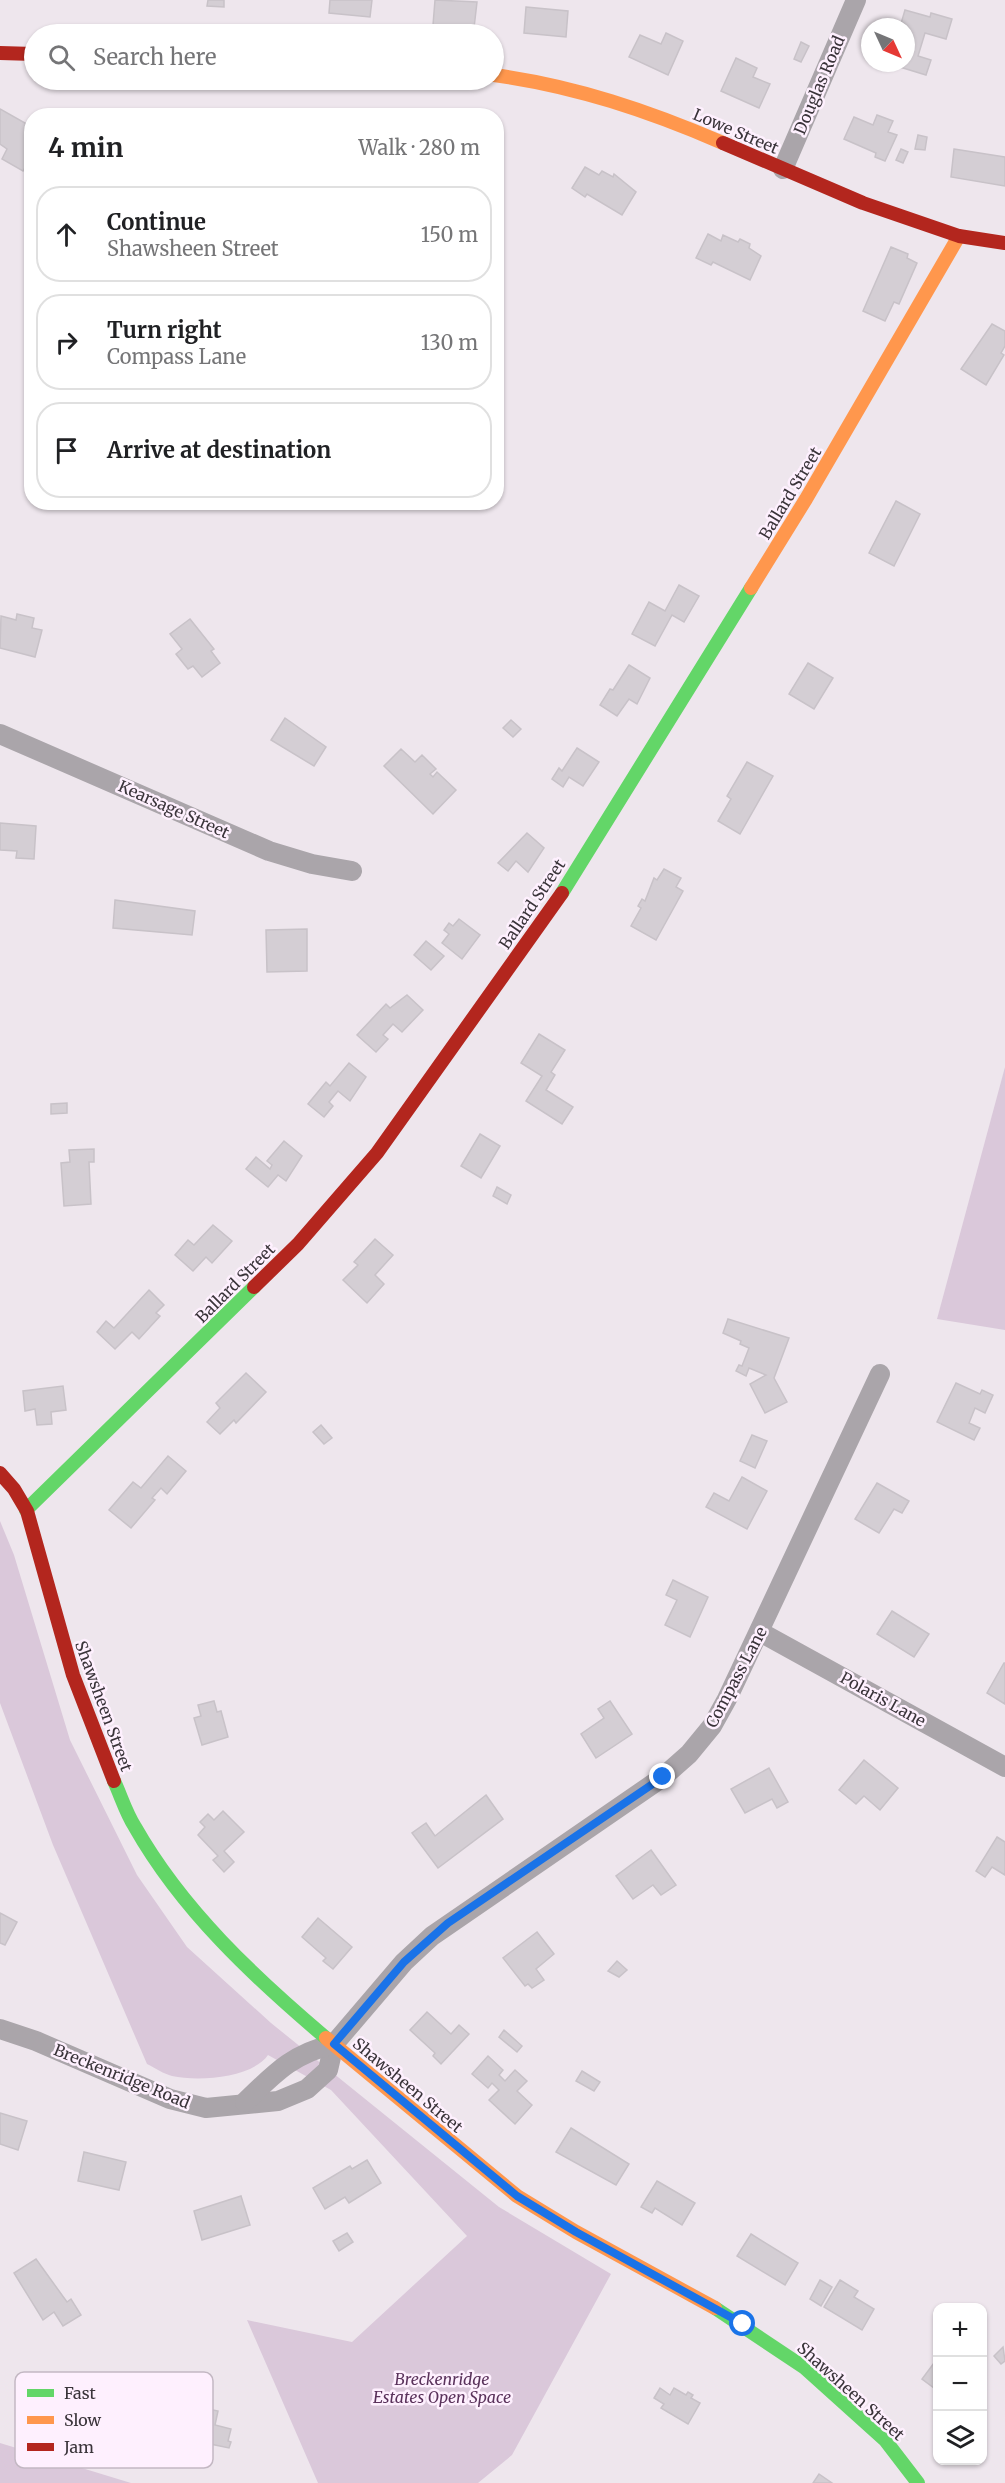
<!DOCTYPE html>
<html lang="en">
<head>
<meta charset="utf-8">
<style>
	:root { --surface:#fff; --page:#f2f2f2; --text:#202124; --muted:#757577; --line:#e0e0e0 }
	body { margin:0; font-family:Merriweather,serif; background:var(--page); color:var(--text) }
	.controls { position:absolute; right:18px; bottom:18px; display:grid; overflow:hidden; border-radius:12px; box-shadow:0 2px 4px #0004 }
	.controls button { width:54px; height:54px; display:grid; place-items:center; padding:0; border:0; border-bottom:2px solid var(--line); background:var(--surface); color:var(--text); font:30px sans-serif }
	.compass { position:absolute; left:861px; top:18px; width:54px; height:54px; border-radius:50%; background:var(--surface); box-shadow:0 2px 4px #0004; rotate:134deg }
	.stop { position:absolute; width:18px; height:18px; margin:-14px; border:4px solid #1a73e8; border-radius:50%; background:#fff }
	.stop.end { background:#1a73e8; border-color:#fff; box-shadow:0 2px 6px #0008 }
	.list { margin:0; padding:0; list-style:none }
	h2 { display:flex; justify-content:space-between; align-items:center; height:78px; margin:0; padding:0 24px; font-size:26px }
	h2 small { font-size:20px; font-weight:400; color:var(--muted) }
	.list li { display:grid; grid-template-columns:39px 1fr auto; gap:18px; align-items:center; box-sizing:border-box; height:96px; margin:0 12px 12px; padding:0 12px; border:2px solid var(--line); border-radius:24px }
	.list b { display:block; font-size:22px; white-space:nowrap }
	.list p { margin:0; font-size:20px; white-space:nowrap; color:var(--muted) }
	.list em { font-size:20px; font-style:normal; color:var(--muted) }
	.icon { flex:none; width:33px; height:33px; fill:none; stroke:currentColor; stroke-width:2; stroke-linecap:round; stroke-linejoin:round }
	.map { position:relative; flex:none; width:1005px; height:2483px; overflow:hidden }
	.search { position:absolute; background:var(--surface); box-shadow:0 2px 4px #0004; left:24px; top:24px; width:480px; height:66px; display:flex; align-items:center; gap:15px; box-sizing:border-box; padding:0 21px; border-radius:33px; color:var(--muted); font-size:22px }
	.panel { position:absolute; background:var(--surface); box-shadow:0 2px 4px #0004; left:24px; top:108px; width:480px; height:402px; border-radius:24px }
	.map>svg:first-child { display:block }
	.green { fill:#dac8da }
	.building { fill:#d4ced4; stroke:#c8c2c8; stroke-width:1.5 }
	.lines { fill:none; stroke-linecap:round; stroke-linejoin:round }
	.street { stroke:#aaa5aa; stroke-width:20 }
	.fast { stroke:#63d668; stroke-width:14 }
	.slow { stroke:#ff974d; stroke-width:14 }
	.jam { stroke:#b3261e; stroke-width:14 }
	.route { stroke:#1a73e8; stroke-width:8 }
	.labels { text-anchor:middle; stroke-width:5; stroke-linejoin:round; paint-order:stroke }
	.street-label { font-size:16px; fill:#3a343a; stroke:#fef0fe }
	.park-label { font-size:16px; font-style:italic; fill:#5a325b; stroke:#fef0fe }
	.key { fill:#fef0fe; stroke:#c3b8c3; stroke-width:1.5 }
	.key-label { font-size:16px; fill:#3a343a }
</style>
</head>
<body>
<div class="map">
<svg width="1005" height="2483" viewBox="0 0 1005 2483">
	<rect width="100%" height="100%" fill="#eee6ed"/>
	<g class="green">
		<path d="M1005 1067V1330L937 1319Z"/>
		<path d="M0 1521 14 1555 70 1740 137 1875 187 1947 271 2023 499 2207 611 2274 512 2455 478 2483H318L247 2320 352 2342 467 2236 331 2090 268 2055C252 2078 199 2082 172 2076 164 2074 155 2068 147 2064L53 1845 0 1703Z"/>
		<path d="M0 2443 131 2483H0Z"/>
	</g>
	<g class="building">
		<path d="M208 0H224V7L207 6Z"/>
		<path d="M330 0H372L370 17 329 13Z"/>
		<path d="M435 0 477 2 474 28 433 25Z"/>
		<path d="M526 7 568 11 566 37 524 33Z"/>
		<path d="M905 10 930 17 931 13 952 19 946 39 925 33 918 56 931 60 926 75 890 64 906 63V27H900Z"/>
		<path d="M666 33 683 41 668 75 629 57 640 35 661 44Z"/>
		<path d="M801 42 809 46 801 62 794 59Z"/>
		<path d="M736 58 757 68 753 77 770 84 759 108 721 91Z"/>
		<path d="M0 109 32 127V155L23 171 2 159 7 149 0 144Z"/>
		<path d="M877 115 893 121 888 132 897 135 885 161 875 157 876 153 844 139 854 117 873 125Z"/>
		<path d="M918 135 927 137 925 150 915 149Z"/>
		<path d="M901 149 908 152 903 163 896 160Z"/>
		<path d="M954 149 1005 157V186L951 177Z"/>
		<path d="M585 167 599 175 602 171 613 177 614 174 636 192 622 215 587 194 585 197 572 188Z"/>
		<path d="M708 234 721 241 723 235 738 242 740 239 750 244 749 248 761 256 750 280 713 262 711 265 696 258Z"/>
		<path d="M891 247 908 254 907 258 917 263 899 304 894 302 885 321 863 311Z"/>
		<path d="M992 324 1005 331V346L1001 353 1004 355 986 385 961 369Z"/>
		<path d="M896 501 920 514 894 566 869 553Z"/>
		<path d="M679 585 699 596 684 622 672 615 655 646 632 634 649 602 665 611Z"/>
		<path d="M17 614 34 618 32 628 42 630 35 657 0 648 1 616 16 620Z"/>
		<path d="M190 619 214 649 211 651 220 663 202 677 193 666 188 669 176 654 182 649 170 634Z"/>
		<path d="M808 663 833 678 814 709 789 694Z"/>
		<path d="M629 665 650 678 637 704 629 699 617 716 600 705 610 689 613 690Z"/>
		<path d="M285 718 326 747 314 766 271 740Z"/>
		<path d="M511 720 521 729 513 737 503 728Z"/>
		<path d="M577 748 599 762 583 786 569 777 563 787 552 779 559 768 562 771Z"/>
		<path d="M401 749 415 762 422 755 436 769 430 774 433 777 437 772 456 790 433 814 384 766Z"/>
		<path d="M747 762 773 776 740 834 718 821 731 799 727 796Z"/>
		<path d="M0 823 36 826 34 859 16 858 17 851 0 850Z"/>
		<path d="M527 833 544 848 528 872 516 861 508 871 498 863Z"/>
		<path d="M664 869 681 878 676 887 683 891 656 940 631 926 641 908 638 906 642 899 645 901 654 878 657 880Z"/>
		<path d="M115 900 195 911 192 935 113 928Z"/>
		<path d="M459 919 480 935 462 959 442 943 449 934 444 930 449 923 453 926Z"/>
		<path d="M307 929V971L267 972 266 930Z"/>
		<path d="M426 941 444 956 431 970 414 955Z"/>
		<path d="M407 995 423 1010 402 1032 393 1024 383 1035 388 1039 376 1052 357 1035 386 1004 390 1008Z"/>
		<path d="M539 1034 565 1050 551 1072 555 1075 546 1090 573 1107 562 1124 526 1101 542 1076 521 1063Z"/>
		<path d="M349 1063 366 1077 350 1101 338 1091 329 1102 333 1106 324 1117 308 1104 326 1082 330 1086Z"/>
		<path d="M67 1103V1113L51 1114V1104Z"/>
		<path d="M480 1134 500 1146 481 1178 461 1166Z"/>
		<path d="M284 1141 302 1156 286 1181 278 1175 268 1187 246 1169 256 1157 270 1169 272 1165 267 1161Z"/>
		<path d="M94 1149V1162H89L91 1204 64 1206 61 1163 70 1162 69 1150Z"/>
		<path d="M497 1187 511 1195 507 1204 493 1196Z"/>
		<path d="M213 1225 232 1241 212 1263 206 1257 193 1271 175 1255 188 1240 194 1245Z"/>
		<path d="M375 1239 393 1255 375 1275 384 1284 367 1303 343 1280 358 1265 354 1262Z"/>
		<path d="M149 1290 164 1305 156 1313 160 1316 139 1339 132 1332 115 1349 97 1332 106 1321 114 1328Z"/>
		<path d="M728 1319 789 1338 774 1378 787 1402 765 1413 750 1384 766 1375 749 1368 746 1376 736 1371 739 1365 742 1366 749 1348 740 1344 741 1341 723 1333Z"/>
		<path d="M246 1373 266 1392 236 1423 234 1420 220 1434 207 1422 220 1408 216 1403Z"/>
		<path d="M956 1383 980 1394 982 1390 993 1395 985 1413 975 1408 969 1423 980 1428 974 1440 937 1422Z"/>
		<path d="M63 1386 66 1410 51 1412 52 1424 37 1425 35 1409 25 1411 23 1391Z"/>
		<path d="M321 1425 332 1438 324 1444 313 1432Z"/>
		<path d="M752 1435 767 1441 755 1468 740 1461Z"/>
		<path d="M168 1456 186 1471 167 1494 161 1488 152 1498 155 1500 131 1528 109 1510 133 1482 141 1488Z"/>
		<path d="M742 1477 767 1491 747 1529 706 1507 714 1493 729 1501Z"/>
		<path d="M877 1483 909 1501 902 1513 894 1509 879 1533 855 1519Z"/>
		<path d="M673 1580 708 1597 690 1637 665 1625 677 1600 666 1595Z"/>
		<path d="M892 1611 929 1634 914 1657 877 1634Z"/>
		<path d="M1004 1663H1005V1704L987 1693Z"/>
		<path d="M214 1701 217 1712 221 1711 228 1737 202 1745 194 1718 201 1716 198 1705Z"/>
		<path d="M610 1701 632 1734 596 1758 581 1734 604 1718 598 1709Z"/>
		<path d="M864 1760 898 1788 880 1810 864 1796 856 1804 839 1790Z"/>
		<path d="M769 1768 788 1802 777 1808 772 1799 745 1813 731 1789Z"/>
		<path d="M486 1795 503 1819 438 1868 412 1833 426 1823 435 1836Z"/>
		<path d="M223 1811 244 1832 224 1851 234 1862 224 1872 213 1860 218 1856 198 1835 205 1827 200 1822 208 1814 214 1820Z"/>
		<path d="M997 1837 1005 1842V1875L992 1867 985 1877 976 1871Z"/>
		<path d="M651 1850 676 1885 661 1895 653 1885 633 1899 616 1876Z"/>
		<path d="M0 1913 17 1922 5 1945 0 1943Z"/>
		<path d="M318 1918 352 1947 333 1969 323 1961 326 1958 302 1937Z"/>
		<path d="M537 1932 554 1954 536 1969 544 1980 532 1988 528 1984 525 1986 503 1958Z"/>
		<path d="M617 1961 627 1970 619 1977 608 1971Z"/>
		<path d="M427 2012 451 2034 459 2025 469 2034 441 2064 433 2056 435 2053 410 2030Z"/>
		<path d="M504 2030 522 2046 517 2052 499 2037Z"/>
		<path d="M488 2056 503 2070 499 2075 505 2081 515 2070 527 2081 517 2091 532 2105 515 2124 489 2100 499 2090 492 2083 488 2088 472 2074Z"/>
		<path d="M582 2071 600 2082 594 2091 576 2081Z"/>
		<path d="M0 2113 27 2121 18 2150 0 2144Z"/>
		<path d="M571 2128 629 2164 616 2185 556 2152Z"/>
		<path d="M84 2152 126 2162 119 2190 78 2181Z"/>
		<path d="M367 2160 381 2183 349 2203 345 2197 325 2209 313 2188 350 2166 352 2169Z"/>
		<path d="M657 2181 695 2203 682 2225 655 2208 652 2213 641 2207Z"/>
		<path d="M241 2196 250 2225 202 2240 194 2211Z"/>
		<path d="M347 2233 353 2242 339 2251 333 2241Z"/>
		<path d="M751 2234 798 2263 785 2285 737 2256Z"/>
		<path d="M36 2259 67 2302 71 2299 81 2315 63 2326 54 2312 43 2320 14 2273Z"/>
		<path d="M820 2280 832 2287 821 2306 810 2299Z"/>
		<path d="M840 2280 858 2291 854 2297 874 2309 862 2330 824 2307Z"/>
		<path d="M1003 2347 1005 2361 1001 2364 994 2356Z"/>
		<path d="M937 2359 938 2360V2391L922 2379Z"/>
		<path d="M660 2388 670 2395 674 2388 686 2395 688 2392 693 2395 691 2398 700 2403 688 2424 661 2408 664 2404 654 2398Z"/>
		<path d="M167 2400 218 2411 215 2425 231 2429 228 2441 231 2442 229 2448 210 2444 206 2461 184 2456 191 2426 162 2419Z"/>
		<path d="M819 2474 832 2483H813Z"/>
	</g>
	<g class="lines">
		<g class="street">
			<path d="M783 169 856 0"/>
			<path d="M0 734 269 851 312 864 352 871"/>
			<path d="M760 1632 1005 1767"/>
			<path d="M0 2029 36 2041 170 2099 206 2108 278 2101 307 2089 328 2070 334 2044"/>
			<path d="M334 2044 404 1962 432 1936 663 1777 689 1754 712 1726 727 1699 880 1374"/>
			<path d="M245 2102C275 2073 292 2054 334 2044"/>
		</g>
		<g class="fast">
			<path d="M562 893 751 588"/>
			<path d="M26 1510 254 1287"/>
			<path d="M114 1781C121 1796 126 1813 135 1827 182 1910 254 1977 326 2038"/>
			<path d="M715 2308 805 2368 885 2440 918 2483"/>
		</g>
		<g class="slow">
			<path d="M494 75C575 86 649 111 723 143"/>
			<path d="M751 588 806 499 959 236"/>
			<path d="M326 2038 517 2196 576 2232 715 2308"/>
		</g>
		<g class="jam">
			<path d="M0 53 34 54"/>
			<path d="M723 143 863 203 959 236 1005 243"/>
			<path d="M254 1287 298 1244 377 1153 562 893"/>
			<path d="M0 1473 14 1489 27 1511 73 1675 114 1781"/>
		</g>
	</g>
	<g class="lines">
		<path class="route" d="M663 1777 448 1923 404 1962 334 2044 517 2196 576 2232 743 2324"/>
	</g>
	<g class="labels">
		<g class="street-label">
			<text transform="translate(819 85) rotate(-67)" y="6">Douglas Road</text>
			<text transform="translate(736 131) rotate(23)" y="6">Lowe Street</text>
			<text transform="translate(790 493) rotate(-59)" y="6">Ballard Street</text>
			<text transform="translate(174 809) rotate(24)" y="6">Kearsage Street</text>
			<text transform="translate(532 904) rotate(-56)" y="6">Ballard Street</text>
			<text transform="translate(235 1283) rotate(-45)" y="6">Ballard Street</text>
			<text transform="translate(736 1677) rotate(-62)" y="6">Compass Lane</text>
			<text transform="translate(883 1699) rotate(29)" y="6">Polaris Lane</text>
			<text transform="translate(104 1706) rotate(70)" y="6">Shawsheen Street</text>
			<text transform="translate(122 2076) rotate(22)" y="6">Breckenridge Road</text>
			<text transform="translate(408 2085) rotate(40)" y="6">Shawsheen Street</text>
			<text transform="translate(851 2391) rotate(42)" y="6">Shawsheen Street</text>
		</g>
		<g class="park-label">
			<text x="442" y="2385">Breckenridge<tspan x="442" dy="18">Estates Open Space</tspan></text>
		</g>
	</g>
	<rect x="15" y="2372" width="198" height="96" rx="9" class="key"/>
	<rect x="27" y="2389" width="27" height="8" fill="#63d668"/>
	<rect x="27" y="2416" width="27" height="8" fill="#ff974d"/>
	<rect x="27" y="2443" width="27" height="8" fill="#b3261e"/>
	<g class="key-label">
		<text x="64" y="2399">Fast</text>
		<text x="64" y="2426">Slow</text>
		<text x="64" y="2453">Jam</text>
	</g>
</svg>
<div class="controls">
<button>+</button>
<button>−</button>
<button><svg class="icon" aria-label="layers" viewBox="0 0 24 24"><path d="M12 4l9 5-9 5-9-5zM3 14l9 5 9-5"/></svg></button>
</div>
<svg class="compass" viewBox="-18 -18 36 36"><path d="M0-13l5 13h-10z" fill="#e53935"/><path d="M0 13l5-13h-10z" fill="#757577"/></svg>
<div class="stop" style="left:743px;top:2324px"></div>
<div class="stop end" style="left:663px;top:1777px"></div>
<div class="search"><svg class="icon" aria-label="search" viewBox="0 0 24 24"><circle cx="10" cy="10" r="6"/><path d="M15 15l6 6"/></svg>Search here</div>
<section class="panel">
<h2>4 min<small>Walk · 280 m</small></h2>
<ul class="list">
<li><svg class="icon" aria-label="ahead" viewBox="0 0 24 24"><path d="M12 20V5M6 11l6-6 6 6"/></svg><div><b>Continue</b><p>Shawsheen Street</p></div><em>150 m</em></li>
<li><svg class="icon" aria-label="right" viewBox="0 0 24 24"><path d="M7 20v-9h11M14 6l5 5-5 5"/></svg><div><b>Turn right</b><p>Compass Lane</p></div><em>130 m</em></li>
<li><svg class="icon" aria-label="arrive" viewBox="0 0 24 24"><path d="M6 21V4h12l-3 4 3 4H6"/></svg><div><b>Arrive at destination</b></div></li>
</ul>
</section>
</div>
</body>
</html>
